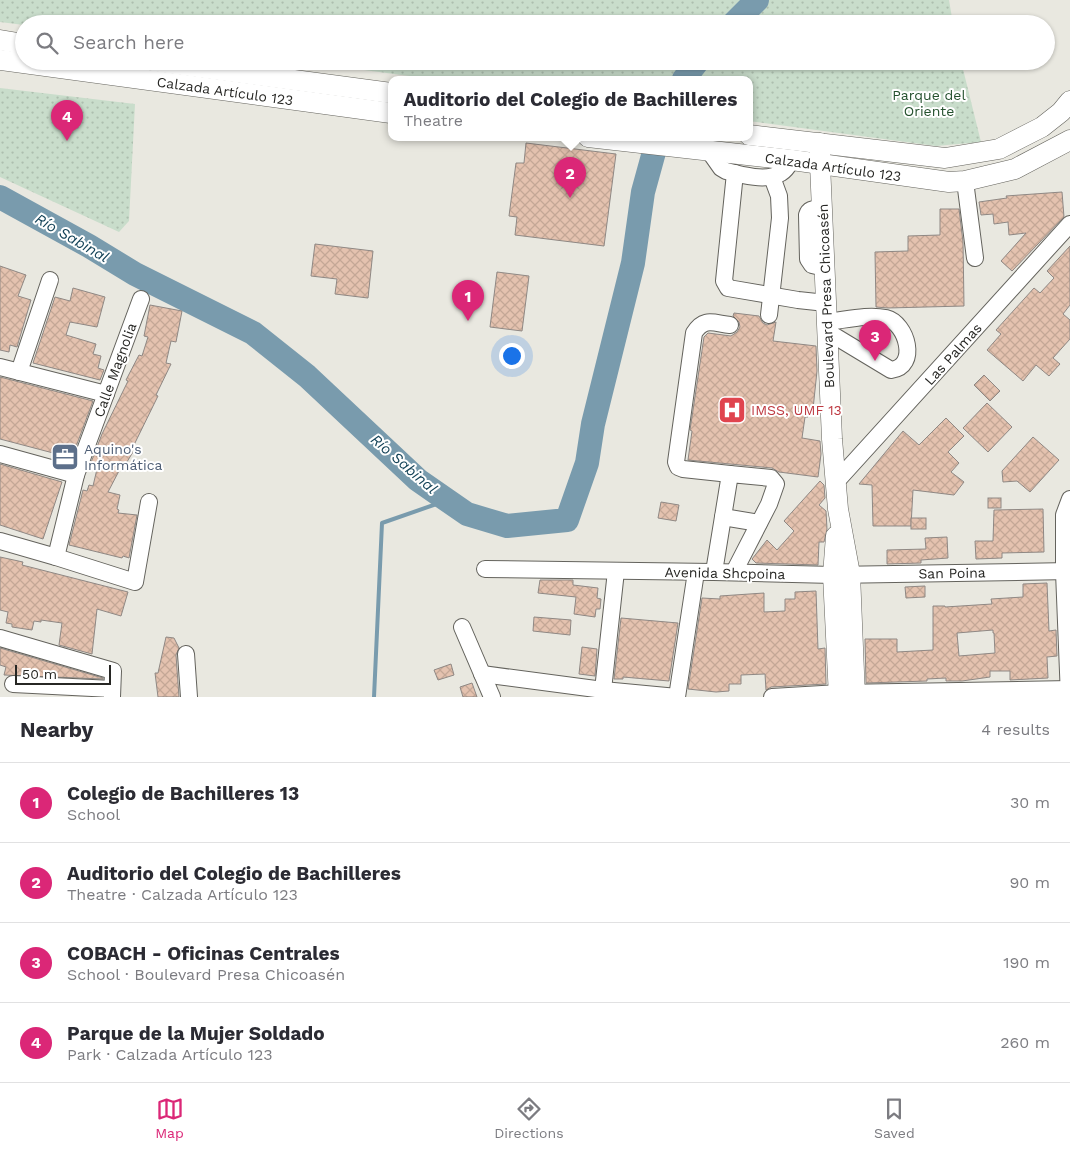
<!DOCTYPE html>
<html lang="en">
<head>
<meta charset="utf-8">
<style>
	:root { --surface:#fff; --page:#f7f7f7; --text:#2b2b33; --muted:#7c7c81; --line:#e1e1e2; --accent:#db2777 }
	body { margin:0; font-family:"Work Sans",sans-serif; background:var(--page); color:var(--text) }
	.scale { position:absolute; left:15px; bottom:12px; width:96px; box-sizing:border-box; padding-left:5px; border:2px solid #272724; border-top:0; font-size:14px; line-height:18px; white-space:nowrap; color:#272724; -webkit-text-stroke:4px #fff; paint-order:stroke }
	.you { position:absolute; left:511px; top:355px; width:18px; height:18px; margin:-12px; border:4px solid #fff; border-radius:50%; background:#1a73e8; box-shadow:0 0 0 8px #1a73e833 }
	.badge { display:grid; place-items:center; width:32px; height:32px; border-radius:50%; background:var(--accent); color:#fff; font-size:16px; font-weight:700 }
	.pin { position:absolute; translate:-50% -41px; filter:drop-shadow(0 1px 2px #0008) }
	.pin::after { content:''; position:absolute; top:26px; width:18px; height:15px; background:inherit; clip-path:polygon(0 0,100% 0,50% 100%) }
	.popup { position:absolute; left:388px; top:76px; width:365px; height:65px; box-sizing:border-box; display:grid; place-content:center; border-radius:10px; background:var(--surface); filter:drop-shadow(0 1px 4px #0005); font-size:16px; white-space:nowrap; color:var(--muted) }
	.popup b { font-size:19px; color:var(--text) }
	.popup::after { content:''; position:absolute; left:50%; top:100%; margin-left:-10px; border:10px solid transparent; border-top-color:var(--surface) }
	.list { margin:0; padding:0; list-style:none }
	h2 { display:flex; justify-content:space-between; align-items:center; height:65px; margin:0; padding:0 20px; font-size:21px }
	h2 small { font-size:16px; font-weight:400; color:var(--muted) }
	.list li { display:grid; grid-template-columns:32px 1fr auto; gap:15px; align-items:center; box-sizing:border-box; height:80px; padding:0 20px; border-top:1px solid var(--line) }
	.list b { display:block; font-size:19px; white-space:nowrap }
	.list p { margin:0; font-size:16px; white-space:nowrap; color:var(--muted) }
	.list em { font-size:16px; font-style:normal; color:var(--muted) }
	.icon { flex:none; width:28px; height:28px; fill:none; stroke:currentColor; stroke-width:2; stroke-linecap:round; stroke-linejoin:round }
	.map { position:relative; flex:none; width:1070px; height:697px; overflow:hidden }
	.search { position:absolute; background:var(--surface); box-shadow:0 1px 4px #0004; left:15px; right:15px; top:15px; height:55px; display:flex; align-items:center; gap:12px; box-sizing:border-box; padding:0 18px; border-radius:28px; color:var(--muted); font-size:19px }
	.sheet { height:385px; background:var(--surface) }
	nav { display:flex; justify-content:space-around; align-items:center; box-sizing:border-box; height:70px; border-top:1px solid var(--line); background:var(--surface); font-size:14px; color:var(--muted) }
	nav a { display:grid; justify-items:center; gap:2px }
	nav .on { color:var(--accent) }
	.map>svg:first-child { display:block }
	.park { fill:url(#park-dots) }
	.lines { fill:none; stroke-linecap:round; stroke-linejoin:round }
	.stream { stroke:#799bad; stroke-width:4 }
	.river { stroke:#799bad; stroke-width:24 }
	.building { fill:url(#building-cross-hatch); stroke:#8f8884; fill-rule:evenodd }
	.minor-casing { stroke:#64635d; stroke-width:18 }
	.major-casing { stroke:#64635d; stroke-width:21 }
	.minor { stroke:#fff; stroke-width:16 }
	.major { stroke:#fff; stroke-width:20 }
	.labels { text-anchor:middle; stroke-width:4; stroke-linejoin:round; paint-order:stroke }
	.street-label { font-size:14px; fill:#272724; stroke:#fff }
	.park-label { font-size:14px; fill:#25512e; stroke:#fff }
	.health-label { font-size:14px; fill:#be3a42; stroke:#fff; text-anchor:start }
	.service-label { font-size:14px; fill:#4e5e75; stroke:#fff; text-anchor:start }
	.water-label { font-size:15px; font-style:italic; fill:#144358; stroke:#fff }
</style>
</head>
<body>
<div class="map">
<svg width="1070" height="697" viewBox="0 0 1070 697">
	<defs>
		<pattern id="park-dots" width="8" height="8" patternUnits="userSpaceOnUse" patternTransform="scale(1.25)"><rect width="8" height="8" fill="#c9ddcb"/><path d="M2 2h.1M6 6h.1" fill="none" stroke="#adbeae" stroke-width="1.8" stroke-linecap="round"/></pattern>
		<pattern id="building-cross-hatch" width="8" height="8" patternUnits="userSpaceOnUse" patternTransform="scale(1.25)"><rect width="8" height="8" fill="#e4c2af"/><path d="M0 0l8 8M0 8l8-8" fill="none" stroke="#c4a796"/></pattern>
	</defs>
	<rect width="100%" height="100%" fill="#e9e8e0"/>
	<g class="park">
		<path d="M0 0H949L953 24H24V25L0 22Z"/>
		<path d="M296 61H961L981 142 936 146 749 121V79H432Z"/>
		<path d="M0 88 135 104 129 221 119 232 0 177Z"/>
	</g>
	<g class="lines">
		<path class="stream" d="M374 697 382 523 448 500"/>
		<g class="river">
			<path d="M733 24 757 0"/>
			<path d="M684 79 698 61"/>
			<path d="M0 197 89 246 135 274 253 333 307 376 418 480 467 514 507 526 567 520 587 463 593 424 633 263 643 192 654 152 660 137"/>
		</g>
	</g>
	<g class="building">
		<path d="M526 143 616 154 604 246 515 235 517 217 509 216 516 163H524Z"/>
		<path d="M1062 192 1064 217 1012 271 1001 261 1026 233 1009 235 1008 222 994 224 993 214 981 215 979 202 1007 198 1006 196Z"/>
		<path d="M940 209H959L963 242 964 306 888 308 876 307 875 252 908 251V236L940 235Z"/>
		<path d="M315 244 373 251 368 298 335 294 337 279 311 276Z"/>
		<path d="M1070 246V305L1063 314 1070 320V339L1053 358 1060 364 1049 376 1036 365 1023 381 987 350 1001 334 996 330 1034 288 1040 293 1054 278 1047 271Z"/>
		<path d="M0 266 26 275 18 296 31 300 17 347 10 345 9 352 0 350Z"/>
		<path d="M497 272 529 276 522 331 490 327Z"/>
		<path d="M73 288 105 297 97 327 70 322 66 335 96 344 93 354 101 356 98 368 104 370 100 380 33 363 55 297 70 301Z"/>
		<path d="M150 305 182 311 176 342 171 341 166 363 171 364 156 395 158 396 131 451 133 452 122 470 120 469 108 492 120 495 117 509 119 510 118 513 137 515 129 558 123 556 122 558 69 545 83 490 87 491 89 485 93 486 97 469 90 465 102 434 128 381 126 380 139 355 142 356 148 337 144 336Z"/>
		<path d="M734 313 759 316 763 323 767 325 776 322 773 341 816 346 817 371 813 409 809 408 808 417H805L802 438 820 441 821 454 818 477 779 472 772 468 688 460 692 431 690 430 704 337 708 333 731 336 737 332 740 327 739 322 733 316Z"/>
		<path d="M984 375 1000 391 990 401 974 385Z"/>
		<path d="M0 377 93 401 74 452 58 448 57 454 0 439Z"/>
		<path d="M987 403 1012 427 988 452 963 428Z"/>
		<path d="M946 418 964 436 948 452 959 463 951 472 964 482 954 495 913 490 911 526H873L872 485 859 484 903 431 919 445Z"/>
		<path d="M1033 437 1059 460 1030 492 1017 481 1003 482 1002 471Z"/>
		<path d="M0 464 62 482 43 539 0 525Z"/>
		<path d="M820 481 824 485 825 498 819 505 826 511 827 529 824 542H819L818 565 756 563 752 559 767 540 777 550 794 531 784 521Z"/>
		<rect x="988" y="498" width="13" height="10"/>
		<path d="M661 502 679 505 676 521 658 518Z"/>
		<path d="M1043 509 1044 552 1002 553V558L976 559 975 541H993L994 510Z"/>
		<rect x="911" y="518" width="15" height="11"/>
		<path d="M947 537 948 558 921 560V563L887 564V550L926 549 925 538Z"/>
		<path d="M0 557 23 562 22 565 128 592 121 616 97 609 92 654 59 645 62 623 41 620V622L34 621 32 630 12 627V624L6 623 8 612 0 610Z"/>
		<path d="M540 580H573V585L598 588 597 598 601 599 600 609H596L595 617 574 614 576 597 538 593Z"/>
		<path d="M1047 583 1049 631 1056 630 1057 656 1047 657 1048 678 1010 680V671H990V677L962 681H946V678L927 679V681L866 683 865 639H897V652L933 650V606H945V607L992 604 991 599 1023 597V584ZM993 630V633H994L995 653 959 656 957 633Z"/>
		<path d="M925 586V597L906 598 905 587Z"/>
		<path d="M816 591 818 649 825 648 826 684 771 687 766 690 765 674 741 675V684H729V691L716 692 688 689 702 598 720 599V596L764 593V612L785 611V599H795V592Z"/>
		<path d="M534 617 571 620 570 635 533 631Z"/>
		<path d="M621 618 678 623 669 681 623 677V679H614Z"/>
		<path d="M166 637 174 638 179 648 176 655 179 697H158L155 673H158Z"/>
		<path d="M582 647 597 649 595 676 579 674Z"/>
		<path d="M0 648 103 678V679L4 675 6 667 0 665Z"/>
		<path d="M451 664 454 675 438 680 434 670Z"/>
		<path d="M472 683 477 697H463L460 687Z"/>
	</g>
	<g class="lines">
		<g class="minor-casing">
			<g id="minor">
				<path d="M709 151 721 168 726 171C741 175 767 182 781 173 786 170 789 165 792 160"/>
				<path d="M735 173 724 281 728 288 798 300 826 303"/>
				<path d="M965 181 975 258"/>
				<path d="M822 208C815 209 809 208 807 215L808 259 812 265 825 268"/>
				<path d="M769 315 780 218 779 196 772 177"/>
				<path d="M827 322C846 320 867 314 886 318 907 323 919 367 891 370L828 332"/>
				<path d="M730 325C713 323 704 317 694 333L676 462 678 467 683 469 730 474"/>
				<path d="M0 367 106 394"/>
				<path d="M19 372 50 280"/>
				<path d="M0 454 76 475"/>
				<path d="M835 483 1070 224"/>
				<path d="M723 517 759 523"/>
				<path d="M0 541 56 557 135 582 149 502"/>
				<path d="M56 557 76 475 141 299"/>
				<path d="M485 569 714 572 833 575 1070 571"/>
				<path d="M714 572 730 474 771 478 776 484 769 504 734 572"/>
				<path d="M462 627 492 697"/>
				<path d="M0 638 113 671 112 697"/>
				<path d="M186 654 189 697"/>
				<path d="M482 674 603 690 677 697"/>
				<path d="M13 684 112 689"/>
				<path d="M603 690 616 571"/>
				<path d="M677 697 696 572"/>
				<path d="M772 697 839 693 1070 689"/>
				<path d="M1069 697 1064 572V515L1070 499"/>
			</g>
		</g>
		<g class="major-casing">
			<g id="major">
				<path d="M0 40 24 44"/>
				<path d="M0 60 391 113"/>
				<path d="M153 61 391 93"/>
				<path d="M749 135 945 158 999 149 1042 127 1061 112 1070 101"/>
				<path d="M588 137 792 160 949 182 965 181 1015 169 1070 140"/>
				<path d="M820 143V164L832 439 838 509 850 574 855 697"/>
				<path d="M836 536 833 575 839 697"/>
			</g>
		</g>
		<use href="#minor" class="minor"/>
		<use href="#major" class="major"/>
	</g>
	<defs>
		<g id="hospital-square" transform="scale(1.4375)"><rect x="-9" y="-9" width="18" height="18" rx="4" fill="#e0444e" stroke="#fff"/><path d="M-5-5h3v3.5h4V-5h3V5h-3V1.5h-4V5h-3Z" fill="#fff"/></g>
		<g id="office-square" transform="scale(1.4375)"><rect x="-9" y="-9" width="18" height="18" rx="4" fill="#5c6f8a" stroke="#fff"/><path d="M-6-3h4V-5.5h4V-3h4V5H-6ZM-1-4.5V-3h2v-1.5ZM-6 0V1H6V0Z" fill="#fff"/></g>
	</defs>
	<g fill-rule="evenodd">
		<use href="#hospital-square" x="732" y="410"/>
		<use href="#office-square" x="65" y="457"/>
	</g>
	<g class="labels">
		<g class="street-label">
			<text transform="translate(225 91) rotate(8)" y="5">Calzada Artículo 123</text>
			<text transform="translate(833 167) rotate(8)" y="5">Calzada Artículo 123</text>
			<text transform="translate(826 296) rotate(-92)" y="5">Boulevard Presa Chicoasén</text>
			<text transform="translate(953 354) rotate(-48)" y="5">Las Palmas</text>
			<text transform="translate(115 370) rotate(-70)" y="5">Calle Magnolia</text>
			<text transform="translate(725 573) rotate(1)" y="5">Avenida Shcpoina</text>
			<text transform="translate(952 573) rotate(-1)" y="5">San Poina</text>
		</g>
		<g class="park-label">
			<text x="929" y="100">Parque del<tspan x="929" dy="16">Oriente</tspan></text>
		</g>
		<g class="health-label">
			<text x="751" y="415">IMSS, UMF 13</text>
		</g>
		<g class="service-label">
			<text x="84" y="454">Aquino's<tspan x="84" dy="16">Informática</tspan></text>
		</g>
		<g class="water-label">
			<text transform="translate(72 238) rotate(30)" y="5">Río Sabinal</text>
			<text transform="translate(404 464) rotate(41)" y="5">Río Sabinal</text>
		</g>
	</g>
</svg>
<div class="scale">50 m</div>
<div class="you"></div>
<div class="pin badge" style="left:468px;top:321px">1</div>
<div class="pin badge" style="left:570px;top:198px">2</div>
<div class="popup"><b>Auditorio del Colegio de Bachilleres</b>Theatre</div>
<div class="pin badge" style="left:875px;top:361px">3</div>
<div class="pin badge" style="left:67px;top:141px">4</div>
<div class="search"><svg class="icon" aria-label="search" viewBox="0 0 24 24"><circle cx="10" cy="10" r="6"/><path d="M15 15l6 6"/></svg>Search here</div>
</div>
<section class="sheet">
<h2>Nearby<small>4 results</small></h2>
<ul class="list">
<li><span class="badge">1</span><div><b>Colegio de Bachilleres 13</b><p>School</p></div><em>30 m</em></li>
<li><span class="badge">2</span><div><b>Auditorio del Colegio de Bachilleres</b><p>Theatre · Calzada Artículo 123</p></div><em>90 m</em></li>
<li><span class="badge">3</span><div><b>COBACH - Oficinas Centrales</b><p>School · Boulevard Presa Chicoasén</p></div><em>190 m</em></li>
<li><span class="badge">4</span><div><b>Parque de la Mujer Soldado</b><p>Park · Calzada Artículo 123</p></div><em>260 m</em></li>
</ul>
</section>
<nav>
<a class="on"><svg class="icon" aria-label="map" viewBox="0 0 24 24"><path d="M3 6l6-2 6 2 6-2v14l-6 2-6-2-6 2zM9 4v14M15 6v14"/></svg>Map</a>
<a><svg class="icon" aria-label="directions" viewBox="0 0 24 24"><path d="M12 3l9 9-9 9-9-9zM9 14v-3h6M13 9l2 2-2 2"/></svg>Directions</a>
<a><svg class="icon" aria-label="saved" viewBox="0 0 24 24"><path d="M7 4h10v16l-5-4-5 4z"/></svg>Saved</a>
</nav>
</body>
</html>
